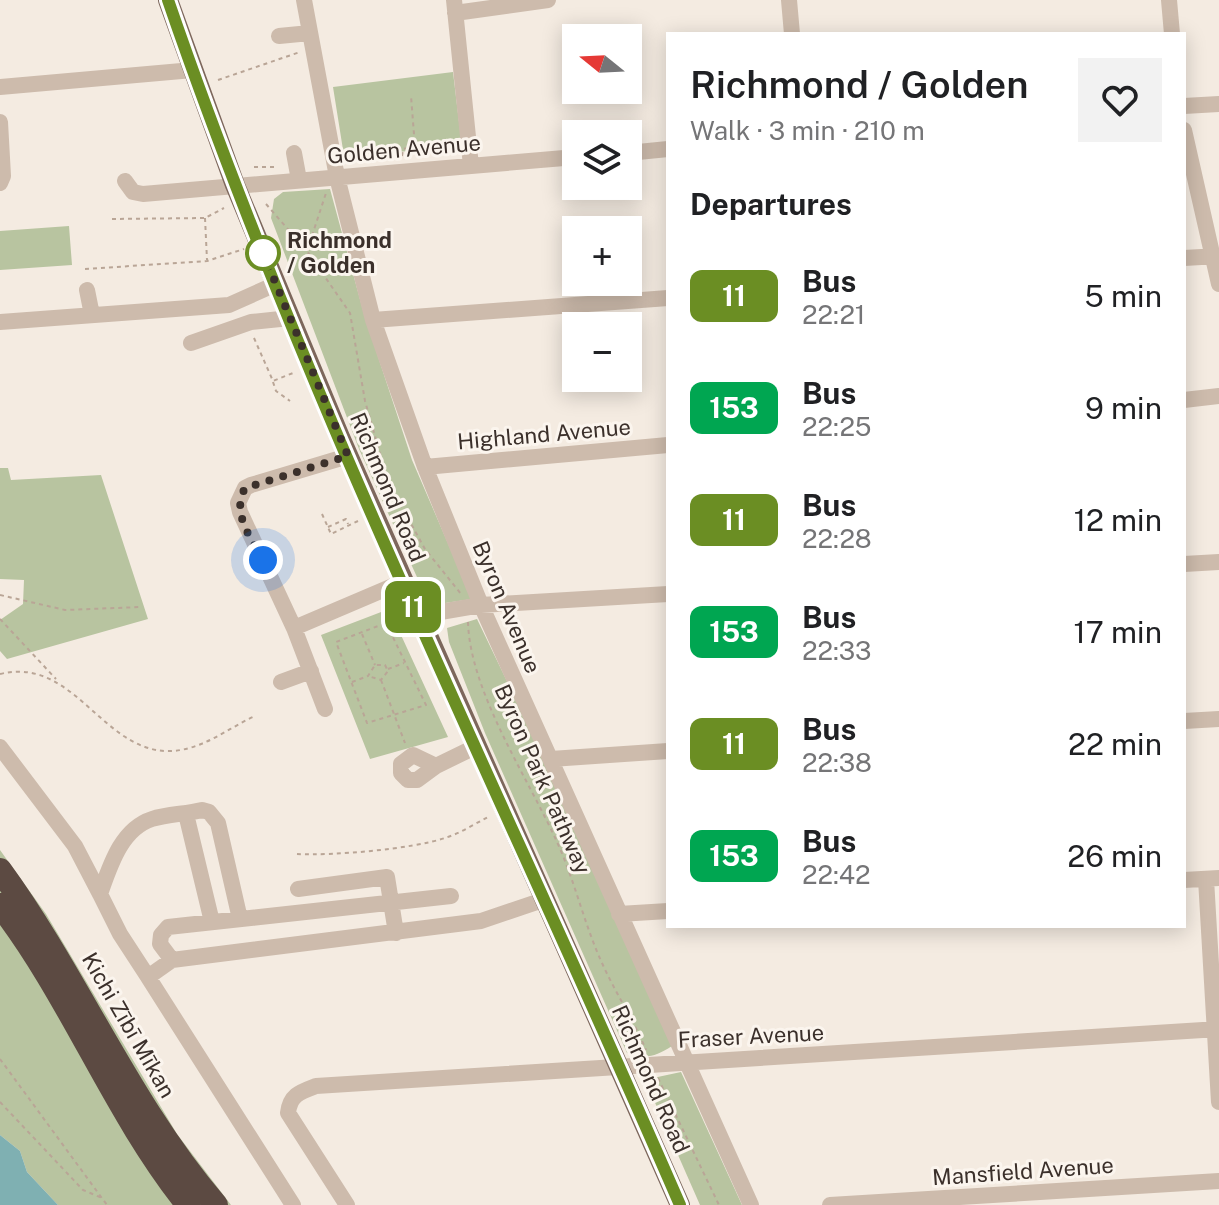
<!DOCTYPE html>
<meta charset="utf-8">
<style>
:root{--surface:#fff;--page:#f2f2f2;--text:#202124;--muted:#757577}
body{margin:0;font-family:"Public Sans",sans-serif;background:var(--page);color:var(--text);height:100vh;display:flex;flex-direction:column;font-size:30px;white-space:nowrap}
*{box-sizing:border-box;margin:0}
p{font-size:26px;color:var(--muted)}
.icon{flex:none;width:44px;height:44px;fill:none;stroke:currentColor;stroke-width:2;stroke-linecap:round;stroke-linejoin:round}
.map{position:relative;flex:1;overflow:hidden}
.drawer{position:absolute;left:666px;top:32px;width:520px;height:896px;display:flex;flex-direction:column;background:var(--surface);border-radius:0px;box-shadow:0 4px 20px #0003}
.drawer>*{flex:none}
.badge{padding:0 16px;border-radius:12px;font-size:28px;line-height:52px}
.needle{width:52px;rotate:288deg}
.buttons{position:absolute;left:562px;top:24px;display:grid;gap:16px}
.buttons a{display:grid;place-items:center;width:80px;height:80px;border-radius:0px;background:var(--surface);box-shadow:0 4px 20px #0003;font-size:40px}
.you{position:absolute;width:40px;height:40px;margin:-20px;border:6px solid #fff;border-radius:50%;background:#1a73e8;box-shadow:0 0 0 12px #1a73e833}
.map>.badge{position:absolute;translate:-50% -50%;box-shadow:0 0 0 4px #fff}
h2{padding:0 24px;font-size:30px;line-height:72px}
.round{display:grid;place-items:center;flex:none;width:84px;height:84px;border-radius:0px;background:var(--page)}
.headline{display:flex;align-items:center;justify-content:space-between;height:136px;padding:0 24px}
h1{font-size:38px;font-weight:600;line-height:60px}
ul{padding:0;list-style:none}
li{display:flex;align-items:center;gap:24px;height:112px;padding:0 24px}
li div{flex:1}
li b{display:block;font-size:30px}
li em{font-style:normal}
li .badge{min-width:88px;font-weight:700;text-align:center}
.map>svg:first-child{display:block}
.green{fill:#b8c4a0}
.water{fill:#7fb0b2}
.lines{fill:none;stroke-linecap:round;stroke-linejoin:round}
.path{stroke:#b9a596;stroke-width:2;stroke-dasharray:4 4;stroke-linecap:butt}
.minor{stroke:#cdbbac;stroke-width:16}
.major{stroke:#7d675c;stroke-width:20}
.highway{stroke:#5c4a42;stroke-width:24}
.line-casing{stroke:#fff;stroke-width:18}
.line{stroke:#6b8e23;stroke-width:12}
.walk{stroke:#3b302b;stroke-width:8;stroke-dasharray:0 14.4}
.stop-dot{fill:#fff;stroke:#6b8e23;stroke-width:4}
.labels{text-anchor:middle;stroke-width:6;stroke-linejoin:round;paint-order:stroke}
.street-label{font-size:22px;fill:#3b302b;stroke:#fbf5ee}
.stop-label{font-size:22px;font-weight:bold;fill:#3b302b;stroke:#fbf5ee;text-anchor:start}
</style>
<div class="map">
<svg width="1219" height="1205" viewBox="0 0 1219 1205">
<rect width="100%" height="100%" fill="#f4ebe1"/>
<!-- green -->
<path class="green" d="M453,72L462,147L344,156L333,87Z
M330,189L364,314L412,460L472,599L432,605L426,597L359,449L271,218L274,199L283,192Z
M69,226L72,265L0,270V231Z
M0,468H8L11,480L101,475L148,619L7,659L0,651V620L23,604L24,580L0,579Z
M389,609L448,737L370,759L321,635Z
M477,619L543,756L672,1046C655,1057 646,1059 627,1053L485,733L449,642L447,628Z
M0,850L46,914L177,1134L231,1205H58L27,1172L20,1151L0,1135Z
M681,1072L742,1205H700L649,1089L653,1078Z"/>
<!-- water -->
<path class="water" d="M0,1135L20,1151L27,1172L58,1205H0Z"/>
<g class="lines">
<!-- path -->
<path class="path" d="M218,80L300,52
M402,156L403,149L415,147L411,96
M254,167H276
M266,204L307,251L350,313L365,401L388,482L425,549L461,594
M205,218L207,260
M112,219L205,218L224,208
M307,251L326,193
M85,269L207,261L244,249
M254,338L273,381L293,373
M273,382L276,391L290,401
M322,514L331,534L358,521
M328,527L346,519L348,524
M0,595L65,610L141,607
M0,619L56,679
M468,622C470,692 528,778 557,842C575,881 584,924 602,963C615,992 633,1019 646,1050
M386,623L426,705L367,723L336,642Z
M362,634L375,665
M388,669L404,663
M0,674C85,653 109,782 201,744C219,737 237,724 255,716
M381,680L405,743
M352,682L368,676L375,665H385L388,671L381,680L368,676
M297,854C332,856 412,849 445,838C461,833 476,823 490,816
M0,1059L107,1205
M658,1078L719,1205
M0,1102L83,1190L102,1198"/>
<!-- minor -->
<path class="minor" d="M304,0L337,177L373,320L425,467L481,605L751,1205
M454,0L471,166
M789,0L792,34
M1169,0L1172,34
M455,13L548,0
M279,36L310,33
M0,87L193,70
M1184,106L1219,104
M0,122L3,176L0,183
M1184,130L1219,284
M294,153L299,180
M628,153L668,149
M125,181L133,192L143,194L576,157
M1184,258L1219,256
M87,290L92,315
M373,320L668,298
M0,322L229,305L276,284
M191,343L251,322L290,318
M1184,400L1219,396
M425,467L668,445
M1184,564L1219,562
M417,616L481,605L668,594
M294,628L240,512L238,503L245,488L251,485L348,456
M281,682L311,671
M325,709L294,628L402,582
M1184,721L1219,719
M0,747L75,846L100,894C110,866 121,829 152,819C167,814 186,814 202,810L209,812L218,823L240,919
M413,755L436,766L417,780H408L401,773V764Z
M551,759L668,751
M436,766L475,747
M186,814L212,922
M1206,879L1219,1102
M1184,880L1219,878
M298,889L387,877L396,933
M100,894L120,934L148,977
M619,914L668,911
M172,960L160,944L161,935L168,927L451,896
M293,1205L148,977L172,960L481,921L543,900
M347,1205L288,1113C290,1095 300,1092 316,1086L1219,1029
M830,1205L1219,1181"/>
<!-- major -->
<path class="major" d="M168,0L235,185L340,437L680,1205"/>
<!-- highway -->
<path class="highway" d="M0,870C78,977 129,1104 216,1205
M0,905C72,998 114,1113 188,1205"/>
</g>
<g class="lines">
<!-- line casing -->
<g class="line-casing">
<path id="line" d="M168,0C310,413 507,805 680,1205"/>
</g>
<!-- line -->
<use href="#line" class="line"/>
<!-- walk -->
<path class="walk" d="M263,253L348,456L245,488C231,513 251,538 263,560"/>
</g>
<!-- markers -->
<circle class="stop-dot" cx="263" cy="253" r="16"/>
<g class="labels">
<!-- street labels -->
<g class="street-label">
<text transform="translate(404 149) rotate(-5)" y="8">Golden Avenue</text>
<text transform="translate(544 434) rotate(-5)" y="8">Highland Avenue</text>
<text transform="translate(388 487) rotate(67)" y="8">Richmond Road</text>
<text transform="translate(507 607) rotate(67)" y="8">Byron Avenue</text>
<text transform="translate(543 779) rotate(66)" y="8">Byron Park Pathway</text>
<text transform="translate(129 1025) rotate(60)" y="8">Kichi Zībī Mīkan</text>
<text transform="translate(751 1036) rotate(-3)" y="8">Fraser Avenue</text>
<text transform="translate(651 1079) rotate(66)" y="8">Richmond Road</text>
<text transform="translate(1023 1171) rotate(-4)" y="8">Mansfield Avenue</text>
</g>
<!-- stop labels -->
<g class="stop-label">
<text x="287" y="248">Richmond<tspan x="287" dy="25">/ Golden</tspan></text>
</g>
</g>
</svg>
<div class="buttons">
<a><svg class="needle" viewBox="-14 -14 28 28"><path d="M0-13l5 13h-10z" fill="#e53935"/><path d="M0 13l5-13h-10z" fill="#757577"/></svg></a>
<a><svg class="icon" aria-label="layers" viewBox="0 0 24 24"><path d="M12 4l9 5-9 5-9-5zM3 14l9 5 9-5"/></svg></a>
<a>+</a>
<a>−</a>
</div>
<div class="you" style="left:263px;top:560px"></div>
<b class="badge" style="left:413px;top:607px;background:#6b8e23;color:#fff">11</b>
<section class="drawer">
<div class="headline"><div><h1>Richmond / Golden</h1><p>Walk · 3 min · 210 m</p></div><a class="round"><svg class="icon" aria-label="heart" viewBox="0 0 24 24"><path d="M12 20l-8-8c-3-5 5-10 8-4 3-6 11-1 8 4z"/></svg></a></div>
<h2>Departures</h2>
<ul>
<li><span class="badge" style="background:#6b8e23;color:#fff">11</span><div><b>Bus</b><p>22:21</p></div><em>5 min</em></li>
<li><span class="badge" style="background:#00a651;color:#fff">153</span><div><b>Bus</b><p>22:25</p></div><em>9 min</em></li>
<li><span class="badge" style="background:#6b8e23;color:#fff">11</span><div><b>Bus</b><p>22:28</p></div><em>12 min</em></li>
<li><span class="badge" style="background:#00a651;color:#fff">153</span><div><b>Bus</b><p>22:33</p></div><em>17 min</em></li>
<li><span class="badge" style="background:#6b8e23;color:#fff">11</span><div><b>Bus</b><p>22:38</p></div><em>22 min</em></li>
<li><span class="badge" style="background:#00a651;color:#fff">153</span><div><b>Bus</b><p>22:42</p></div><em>26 min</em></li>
</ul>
</section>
</div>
